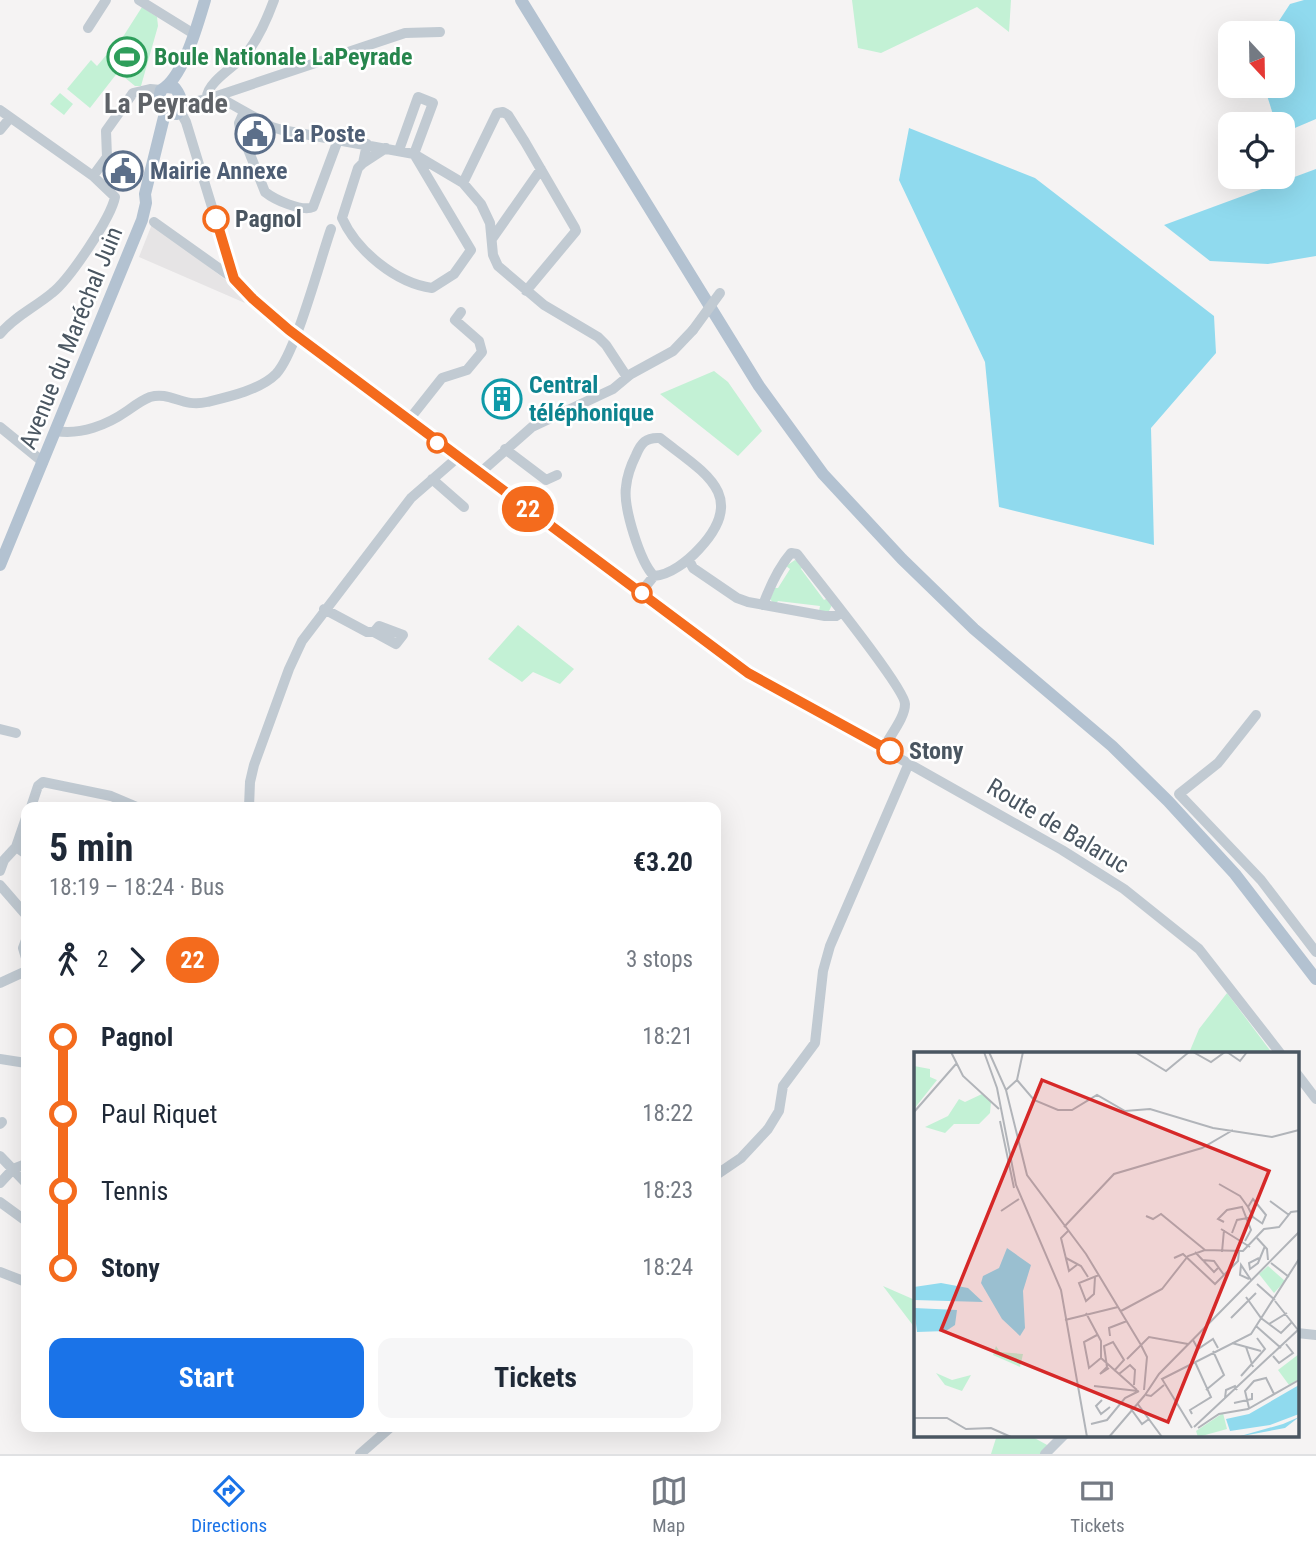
<!DOCTYPE html>
<meta charset="utf-8">
<style>
:root{--surface:#fff;--page:#f6f6f7;--text:#1f2937;--muted:#747a83;--line:#e0e1e3;--accent:#1a73e8}
body{margin:0;font-family:"Roboto Condensed",sans-serif;background:var(--page);color:var(--text);height:100vh;display:flex;flex-direction:column;font-size:26px;white-space:nowrap}
*{box-sizing:border-box;margin:0}
p{font-size:23px;color:var(--muted)}
.icon{flex:none;width:38px;height:38px;fill:none;stroke:currentColor;stroke-width:2;stroke-linecap:round;stroke-linejoin:round}
.map{position:relative;flex:1;overflow:hidden}
.side{position:absolute;left:21px;top:802px;width:700px;height:630px;display:flex;flex-direction:column;background:var(--surface);border-radius:14px;box-shadow:0 7px 28px #0002}
.side>*{flex:none}
.badge{padding:0 14px;border-radius:23px;font-size:24px;line-height:46px}
.needle{width:46px;rotate:158deg}
.buttons{position:absolute;left:1218px;top:21px;display:grid;gap:14px}
.buttons a{display:grid;place-items:center;width:77px;height:77px;border-radius:14px;background:var(--surface);box-shadow:0 7px 28px #0002;font-size:35px}
.map>.badge{position:absolute;translate:-50% -50%;box-shadow:0 0 0 4px #fff}
.legs{display:flex;align-items:center;gap:10px;height:77px;padding:0 28px;font-size:23px}
.legs p{margin-inline-start:auto}
.head{display:flex;align-items:center;justify-content:space-between;height:119px;padding:0 28px}
h1{font-size:38px;font-weight:700;line-height:52px}
.cta{display:flex;gap:14px;margin-top:auto;padding:14px 28px}
.cta a{flex:1;height:80px;border-radius:14px;background:var(--accent);color:#fff;font-size:28px;font-weight:700;line-height:80px;text-align:center}
.cta a+a{background:var(--page);color:var(--text)}
ul{padding:0 28px;list-style:none}
li{display:flex;align-items:center;gap:24px;height:77px;font-size:26px}
li i{display:grid;place-items:center;width:10px;height:100%;margin:0 9px;background:currentColor}
li i::after{content:'';width:18px;height:18px;margin:-9px;border:5px solid;border-radius:50%;background:var(--surface)}
li p{margin-inline-start:auto}
li:first-child i{background:linear-gradient(#0000 50%,currentColor 0)}
li:last-child i{background:linear-gradient(currentColor 50%,#0000 0)}
.tabs{display:flex;justify-content:space-around;align-items:center;height:98px;border-top:2px solid var(--line);background:var(--surface);font-size:19px;color:var(--muted)}
.tabs a{display:grid;justify-items:center;gap:4px}
.tabs .selected{color:var(--accent)}
.map>svg:first-child{display:block}
.education{fill:#e6e4e5}
.green{fill:#c3f1d5}
.water{fill:#90daee}
.lines{fill:none;stroke-linecap:round;stroke-linejoin:round}
.minor{stroke:#c1cad2;stroke-width:10}
.major{stroke:#b3c2d1;stroke-width:12}
.minor-bridge{stroke:#c1cad2;stroke-width:10}
.line-1-casing{stroke:#fff;stroke-width:16}
.line-1{stroke:#f46b1d;stroke-width:10}
.stop-1-dot{fill:#fff;stroke:#f46b1d;stroke-width:3.5}
.labels{text-anchor:middle;stroke-width:5;stroke-linejoin:round;paint-order:stroke}
.leisure-label{font-size:24px;font-weight:bold;fill:#27864d;stroke:#fff;text-anchor:start}
.service-label{font-size:24px;font-weight:bold;fill:#4e5e75;stroke:#fff;text-anchor:start}
.stop-label{font-size:24px;font-weight:bold;fill:#4a5661;stroke:#fff;text-anchor:start}
.street-label{font-size:24px;fill:#4a5661;stroke:#fff}
.culture-label{font-size:24px;font-weight:bold;fill:#0d838f;stroke:#fff;text-anchor:start}
.quarter-label{font-size:28px;font-weight:bold;fill:#5f6368;stroke:#fff}
.inset-road{fill:none;stroke:#b1b4b9;stroke-width:2}
.view{fill:#d62828;fill-opacity:0.15;stroke:#d62828;stroke-width:3.5}
.inset-edge{fill:none;stroke:#4a5661;stroke-width:3.5}
</style>
<div class="map">
<svg width="1316" height="1454" viewBox="0 0 1316 1454">
<rect width="100%" height="100%" fill="#f5f3f3"/>
<!-- education -->
<path class="education" d="M152,224L226,280L230,279L245,303L139,257Z"/>
<!-- green -->
<path class="green" d="M852,0H1011L1009,32L977,7L881,53L858,48Z
M142,7L157,17L158,26L141,86H135L118,72L90,108L67,89L91,60L97,66L108,53L112,54Z
M60,93L73,104L64,115L50,104Z
M714,371L728,382L762,431L738,456L660,394Z
M795,560L804,565L801,569L824,600L828,598L832,605L829,611H819L820,606L778,601L775,605L770,599L775,588H778L790,569L786,566Z
M518,625L574,669L560,684L533,672L522,682L488,659Z
M1227,993L1272,1053H1189L1199,1029Z
M883,1286L915,1300V1328Z
M997,1435H1029L1049,1446L1042,1454H991Z"/>
<!-- water -->
<path class="water" d="M1304,0H1316V119L1283,133V124H1276L1264,86H1283V33H1271L1290,4Z
M909,128L1035,178L1214,316L1216,353L1151,428L1154,545L999,507L985,362L899,180Z
M1316,169V256L1268,264L1210,261L1164,225Z"/>
<g class="lines">
<!-- minor -->
<path class="minor" d="M139,0L194,34
M88,28L106,0
M217,96L272,127L282,130L414,154L463,183L481,204L490,223L493,255L498,266L544,305L598,337L606,345L627,377
M207,97C207,82 237,65 246,54C259,38 267,19 274,0
M182,105L217,96L405,33L440,32
M0,110L93,176L115,197C111,218 69,280 52,293C34,308 15,316 0,334
M180,111L186,122L234,279L252,300L289,330L748,673L1062,850L1124,889L1199,949L1280,1053
M244,112L239,123L240,129L265,192C275,200 302,212 313,207L338,140
M0,130L10,118
M367,144L363,163L358,168L342,218C357,251 396,283 432,288L454,274L471,250L414,154L433,103L418,97L399,150
M363,163L386,148
M93,176L107,157L106,131L133,93L150,89L161,90
M463,183L497,113L503,112L508,115L525,142L575,228L576,231L526,291
M154,222L234,279
M492,239L541,169
M408,421L442,378L467,370L482,352L479,341L455,320L461,312
M0,427L43,462
M56,431C81,435 107,425 127,411C134,406 142,400 150,397C171,391 182,408 207,402C228,397 260,390 276,374C296,353 320,260 331,229
M505,449L546,480L557,475
M481,472L532,427L613,389L631,374L673,351L693,330
M432,479L464,507
M689,560L693,568L737,598L748,602L825,616H836L842,612
M641,592L654,576C670,575 688,561 699,549C750,495 703,472 660,438C646,437 641,443 636,455C631,465 627,476 626,487C623,507 640,562 654,576
M763,605C770,586 778,568 791,553L797,554C813,575 905,688 905,704C905,718 890,735 884,748
M324,609L367,632H374L396,644L403,635L379,626L374,632
M1256,715L1218,763L1179,794L1261,880L1316,952
M0,729L16,733
M31,807L38,786L43,782L111,796L137,807
M249,807L250,782L254,765L289,669L302,641L411,498L457,458
M26,818L16,847L26,854
M0,871L4,860L16,847
M0,885L26,915
M26,940L23,948L26,958
M0,983L26,971
M0,1059L26,1063
M1297,1074L1316,1099
M0,1124L2,1122
M0,1156L26,1183
M716,1175L741,1158L768,1129L779,1111L783,1086L815,1043L823,971L830,946L909,763
M0,1183L13,1169L26,1164
M0,1202L26,1221
M0,1272L26,1282
M1297,1333L1316,1335
M360,1454L392,1426
M1045,1454L1064,1435"/>
<!-- major -->
<path class="major" d="M521,0L759,386L823,474L902,559L974,629L1112,746L1168,801L1235,874L1316,979
M167,87L175,88C181,96 185,106 177,114L165,113C159,106 158,99 161,90C183,79 198,23 205,0
M0,565L142,220L146,203L145,194L165,113"/>
<!-- minor-bridge -->
<path class="minor-bridge" d="M693,330L720,293"/>
</g>
<g class="lines">
<!-- line-1 casing -->
<g class="line-1-casing">
<path id="line-1" d="M216,219L234,279L253,299L289,330L748,673L890,751"/>
</g>
<!-- line-1 -->
<use href="#line-1" class="line-1"/>
</g>
<!-- icons -->
<defs>
<g id="stadium-ring" transform="scale(2.0125)"><circle r="9.5" fill="#fff" stroke="#2e9e5b" stroke-width="1.5"/><path d="M0-5a6.5 5 0 1 0 0 10a6.5 5 0 1 0 0-10ZM-3.5-1.8h7v3.6h-7Z" fill="#2e9e5b"/></g>
<g id="civic-ring" transform="scale(2.0125)"><circle r="9.5" fill="#fff" stroke="#5c6f8a" stroke-width="1.5"/><path d="M-.6-6.5H3V-4.5H.6V-3L4-1V1h2V6H-6V1h2V-1L-.6-3ZM-1.2 2.5V6h2.4V2.5Z" fill="#5c6f8a"/></g>
<g id="building-ring" transform="scale(2.0125)"><circle r="9.5" fill="#fff" stroke="#0f9aa8" stroke-width="1.5"/><path d="M-4-6H4V6H1V3H-1V6H-4ZM-2.5-4.3h1.7v1.8h-1.7ZM.8-4.3h1.7v1.8H.8ZM-2.5-1h1.7V.8h-1.7ZM.8-1h1.7V.8H.8Z" fill="#0f9aa8"/></g>
</defs>
<g fill-rule="evenodd">
<use href="#stadium-ring" x="127" y="57"/>
<use href="#civic-ring" x="255" y="134"/>
<use href="#civic-ring" x="123" y="171"/>
<use href="#building-ring" x="502" y="399"/>
</g>
<!-- markers -->
<g class="stop-1-dot">
<circle cx="216" cy="219" r="12"/>
<circle cx="437" cy="443" r="9"/>
<circle cx="642" cy="593" r="9"/>
<circle cx="890" cy="751" r="12"/>
</g>
<g class="labels">
<!-- leisure labels -->
<g class="leisure-label">
<text x="154" y="65">Boule Nationale LaPeyrade</text>
</g>
<!-- service labels -->
<g class="service-label">
<text x="282" y="142">La Poste</text>
<text x="150" y="179">Mairie Annexe</text>
</g>
<!-- stop labels -->
<g class="stop-label">
<text x="235" y="227">Pagnol</text>
<text x="909" y="759">Stony</text>
</g>
<!-- street labels -->
<g class="street-label">
<text transform="translate(71 338) rotate(-68)" y="8">Avenue du Maréchal Juin</text>
<text transform="translate(1058 826) rotate(31)" y="8">Route de Balaruc</text>
</g>
<!-- culture labels -->
<g class="culture-label">
<text x="529" y="393">Central<tspan x="529" dy="28">téléphonique</tspan></text>
</g>
<!-- quarter labels -->
<g class="quarter-label">
<text x="166" y="113">La Peyrade</text>
</g>
</g>
<!-- overview -->
<g transform="translate(914 1052)">
<rect width="385" height="385" fill="#f5f3f3"/>
<path d="M0,14L16,17V25L23,28L0,57ZM68,42L77,50L76,61L65,72H40L31,81L11,75L34,64L45,47L51,50ZM354,214L371,229L360,241L345,222ZM82,294L86,300L109,302L106,315L79,303ZM385,302V327L375,333L364,318ZM22,321L38,328L57,323L48,339L31,333ZM309,361L313,377L284,385L282,379Z" fill="#c3f1d5"/>
<path d="M93,196L117,213L109,239L111,276L106,284L88,267L67,231L69,224L85,216ZM27,231L54,236L69,250L0,248V235ZM0,256L43,258L41,273L32,279L3,280ZM385,333V362L356,373L316,379L312,367L335,362ZM385,365L371,376L323,385L369,372Z" fill="#90daee"/>
<path class="inset-road" d="M37,0L49,24L85,57M70,0L83,36L102,133L147,238L173,385M75,0L92,38L113,123L172,202L227,293L233,305L230,338M221,0L252,19L275,0M279,0L297,10L311,0M313,0L326,9L333,0M103,28L120,48L144,58H158L183,43L211,59L236,57L299,76L358,85L385,78M92,38L103,28L109,0M0,60L42,12M86,69L100,136M305,132L326,144L334,155M356,149L375,163M87,159L105,147M232,164L239,167L247,162L291,198M339,165L334,155L339,147L352,163L348,172M310,170L304,167L313,158L328,155L337,178L331,189M150,175L200,122L288,96L319,78M307,177L336,195M154,179L147,186L155,219L164,212M318,181L323,168L339,165L349,172M343,186L353,197L354,208M281,200L300,220L305,215M308,200L310,178M152,206L167,214L174,225M260,206L269,202L301,232L310,223L300,209L288,208M345,206L335,211L336,217L344,211L351,194M357,211L375,225M310,223L324,209L325,200M181,225L180,242L172,249L165,231L185,223M335,227L326,223L327,213L337,228M343,232L361,248M332,245L347,266L367,281L378,270M361,249L384,278M207,259L248,237L274,204L291,198L329,199L350,177L365,175L377,160L385,159M172,261L187,289V306L223,338M317,266L342,241M151,268L204,255M355,272L373,261M342,274L367,296M183,283L170,290L175,316L187,306M196,284L195,276L213,269M279,288L284,297L299,287L304,296M318,291L347,299M332,295L339,315M359,304L365,311L379,301L372,292M213,307L235,285L274,292M195,316L186,322L193,315L190,294L199,290L210,308L200,319M205,322L216,313L221,318L220,333M327,324L351,297L343,286M180,334L224,339M292,338L310,323L299,299M231,343L245,322L385,180M232,343L237,344L250,333M311,346L312,338L321,334L323,338M188,348L182,354L187,362L196,355M223,351L248,385M320,351L338,347V341M335,356L331,339L340,329L352,326L360,342M217,357L228,372L235,367M278,362L276,358L297,345L281,310M0,366H33L52,377L77,376L97,385M177,372L193,368L211,346L225,339M280,375L385,277M278,376L248,327L337,282L385,207M284,376L305,362L334,357L385,328M195,385L231,343"/>
<path class="view" d="M128,28L355,119L254,370L27,278Z"/>
<rect width="385" height="385" class="inset-edge"/>
</g>
</svg>
<div class="buttons">
<a><svg class="needle" viewBox="-14 -14 28 28"><path d="M0-13l5 13h-10z" fill="#e53935"/><path d="M0 13l5-13h-10z" fill="#747a83"/></svg></a>
<a><svg class="icon" aria-label="locate" viewBox="0 0 24 24"><circle cx="12" cy="12" r="6"/><path d="M12 2v4M12 18v4M2 12h4M18 12h4"/></svg></a>
</div>
<b class="badge" style="left:528px;top:509px;background:#f46b1d;color:#fff">22</b>
<section class="side">
<div class="head"><div><h1>5 min</h1><p>18:19 – 18:24 · Bus</p></div><b>€3.20</b></div>
<div class="legs"><svg class="icon" aria-label="walk" viewBox="0 0 24 24"><circle cx="13" cy="4" r="2"/><path d="M13 8l-2 6 4 7M11 14l-3 7M7 12l3-4h3l4 4"/></svg>2<svg class="icon" aria-label="forward" viewBox="0 0 24 24"><path d="M9 5l7 7-7 7"/></svg><b class="badge" style="background:#f46b1d;color:#fff">22</b><p>3 stops</p></div>
<ul>
<li><i style="color:#f46b1d"></i><b>Pagnol</b><p>18:21</p></li>
<li><i style="color:#f46b1d"></i><span>Paul Riquet</span><p>18:22</p></li>
<li><i style="color:#f46b1d"></i><span>Tennis</span><p>18:23</p></li>
<li><i style="color:#f46b1d"></i><b>Stony</b><p>18:24</p></li>
</ul>
<div class="cta"><a>Start</a><a>Tickets</a></div>
</section>
</div>
<nav class="tabs">
<a class="selected"><svg class="icon" aria-label="directions" viewBox="0 0 24 24"><path d="M12 3l9 9-9 9-9-9zM9 14v-3h6M13 9l2 2-2 2"/></svg>Directions</a>
<a><svg class="icon" aria-label="map" viewBox="0 0 24 24"><path d="M3 6l6-2 6 2 6-2v14l-6 2-6-2-6 2zM9 4v14M15 6v14"/></svg>Map</a>
<a><svg class="icon" aria-label="tickets" viewBox="0 0 24 24"><path d="M3 7h18v10H3zM15 7v10"/></svg>Tickets</a>
</nav>
